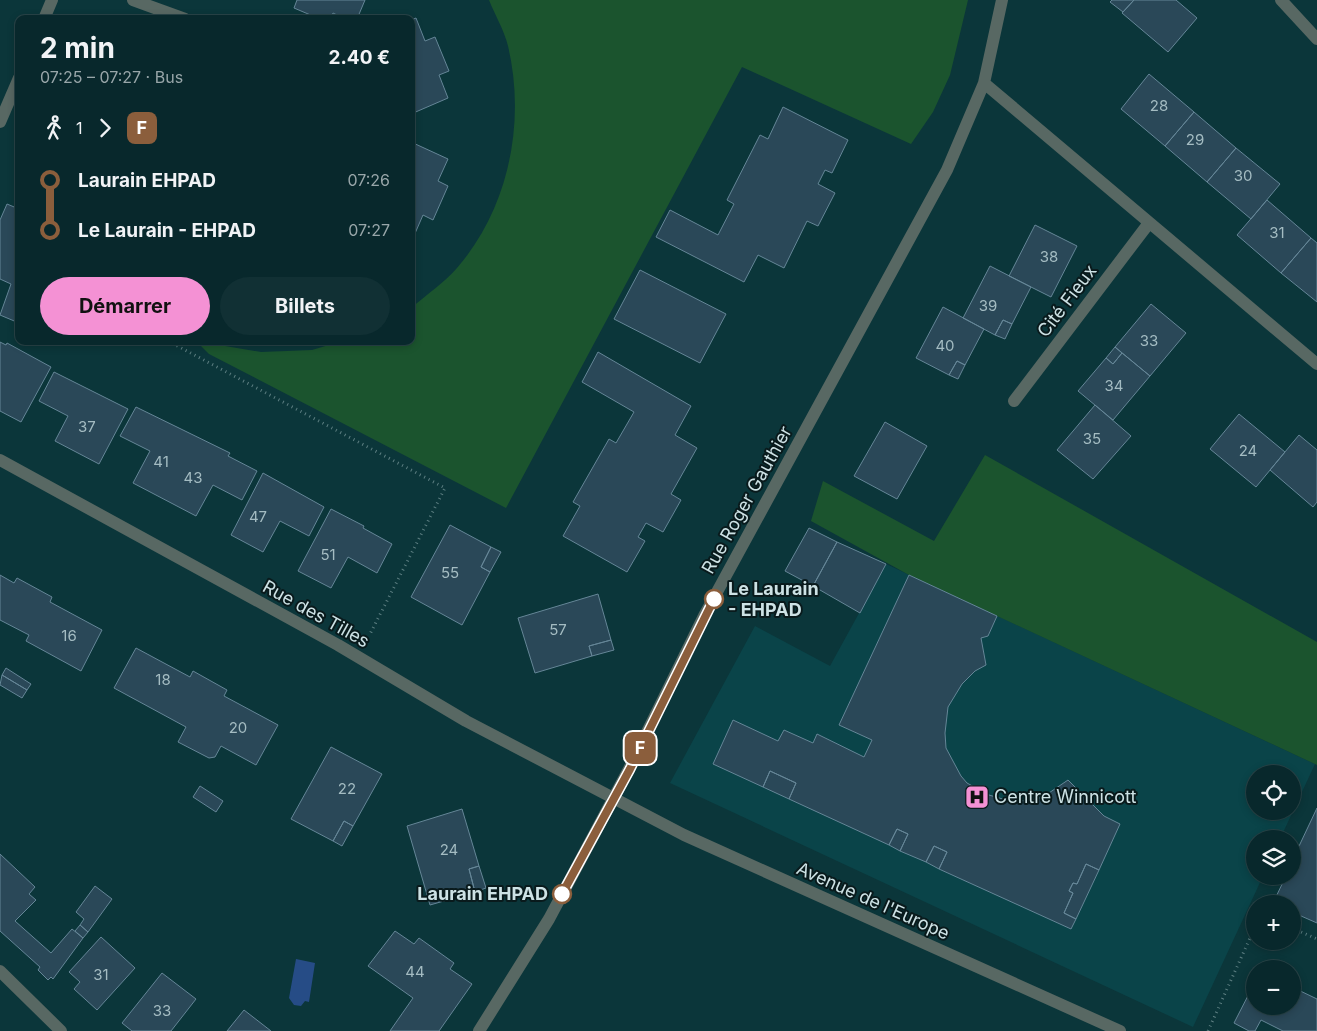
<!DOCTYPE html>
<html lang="fr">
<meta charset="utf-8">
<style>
:root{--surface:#08282c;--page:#113034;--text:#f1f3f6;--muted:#98a6a9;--line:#294448;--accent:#f491d4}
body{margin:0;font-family:Inter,sans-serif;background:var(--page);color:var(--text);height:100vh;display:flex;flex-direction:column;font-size:19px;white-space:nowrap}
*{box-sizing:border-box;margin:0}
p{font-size:16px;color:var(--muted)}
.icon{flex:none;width:28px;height:28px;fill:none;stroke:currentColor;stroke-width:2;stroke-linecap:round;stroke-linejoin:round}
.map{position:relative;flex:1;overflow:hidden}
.drawer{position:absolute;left:15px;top:15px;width:400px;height:330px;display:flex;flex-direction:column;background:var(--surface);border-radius:10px;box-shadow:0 2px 8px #0003,0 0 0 1px var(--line)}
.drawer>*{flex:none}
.badge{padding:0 10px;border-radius:8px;font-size:18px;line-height:32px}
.fabs{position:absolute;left:1246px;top:765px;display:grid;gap:10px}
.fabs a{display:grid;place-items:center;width:55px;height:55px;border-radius:50%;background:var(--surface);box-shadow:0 2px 8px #0003,0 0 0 1px var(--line);font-size:25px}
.map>.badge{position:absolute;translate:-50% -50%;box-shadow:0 0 0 2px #fff}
.legs{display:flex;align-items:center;gap:8px;height:55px;padding:0 25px;font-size:16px}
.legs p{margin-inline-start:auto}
.summary{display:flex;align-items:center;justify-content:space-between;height:85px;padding:0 25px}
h1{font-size:28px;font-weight:700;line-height:38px}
.action{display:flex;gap:10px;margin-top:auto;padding:10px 25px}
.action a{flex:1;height:58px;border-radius:30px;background:var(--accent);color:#111;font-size:20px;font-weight:700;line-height:58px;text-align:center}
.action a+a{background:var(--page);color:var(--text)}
ul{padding:0 25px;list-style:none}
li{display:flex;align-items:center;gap:18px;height:50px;font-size:19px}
li i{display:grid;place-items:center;width:8px;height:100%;margin:0 6px;background:currentColor}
li i::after{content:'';width:12px;height:12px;margin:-6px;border:4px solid;border-radius:50%;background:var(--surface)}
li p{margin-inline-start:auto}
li:first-child i{background:linear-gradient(#0000 50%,currentColor 0)}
li:last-child i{background:linear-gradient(currentColor 50%,#0000 0)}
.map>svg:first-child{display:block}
.built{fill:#0a4449;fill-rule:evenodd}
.green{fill:#1b542e}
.water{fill:#264c86}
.building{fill:#2a4858;stroke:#658697}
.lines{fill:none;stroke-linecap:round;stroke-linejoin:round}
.path{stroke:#5d7f82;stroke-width:3;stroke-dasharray:1 4;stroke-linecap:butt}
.minor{stroke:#586863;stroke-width:12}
.line-1-casing{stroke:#fff;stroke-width:11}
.line-1{stroke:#8b5e3c;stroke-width:8}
.stop-1-dot{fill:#fff;stroke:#8b5e3c;stroke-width:2.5}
.labels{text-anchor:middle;stroke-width:4;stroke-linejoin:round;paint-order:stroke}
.number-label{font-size:15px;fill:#a4bcc2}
.street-label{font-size:18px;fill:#cde2e5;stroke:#091a1c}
.stop-label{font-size:18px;font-weight:bold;fill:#cde2e5;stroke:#091a1c;text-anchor:start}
.poi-label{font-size:18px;fill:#cde2e5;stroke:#091a1c;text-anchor:start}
</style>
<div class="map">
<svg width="1317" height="1031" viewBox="0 0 1317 1031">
<rect width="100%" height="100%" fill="#0b363a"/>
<!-- built -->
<path class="built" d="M886,564L1315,764L1280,839H1255V876H1263L1193,1027L670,783L755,626L830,666ZM1255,774H1292V811H1255Z"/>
<!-- green -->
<path class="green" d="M489,0H968L950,75L933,112L911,144L742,67L506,508L209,354L196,341L261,352L312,350L342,341H411V308C426,295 444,283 457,268C509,208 526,122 508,46C504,30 495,15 489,0Z
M985,455L1317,642V765L909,575L811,521L823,481L934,541Z"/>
<!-- water -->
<path class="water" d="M296,959L315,963L309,1002L305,1001L301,1006L294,1005L289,998Z"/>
<!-- building -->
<path class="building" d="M297,0H365L357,19H345L333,13L330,19H320L294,8Z
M1112,0H1134L1123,12L1110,2Z
M1134,0H1176L1197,18L1168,52L1122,13Z
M416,18L425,41L435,37L449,71L439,75L448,98L411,114V20Z
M1149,74L1194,112L1165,146L1121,109Z
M783,107L848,140L832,173L825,170L818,184L835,193L818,226L807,221L784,268L758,255L744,282L656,237L670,210L718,235L734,204L727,200L760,135L768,139Z
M1194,112L1236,148L1207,182L1165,146Z
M411,142L448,159L438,181L448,186L433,220L423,215L413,238L411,237Z
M1236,148L1280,184L1251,219L1207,182Z
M1267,200L1311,238L1281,273L1237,235Z
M7,204L19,209V323L0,315L11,284L0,279V220Z
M1035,225L1077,246L1051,297L1009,276Z
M1311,238L1317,243V302L1281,273Z
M990,266L1031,287L1012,324L1003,320L995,335L963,318Z
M640,270L726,314L700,363L614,319Z
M1151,304L1186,333L1150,376L1115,347Z
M943,307L984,329L965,365L957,361L949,375L916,358Z
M1003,320L1012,324L1005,339L995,335Z
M0,342L6,345L7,343L51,367L21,422L0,411Z
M1115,347L1122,353L1113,364L1106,358Z
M598,352L691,406L675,435L697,448L671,494L681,500L663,532L646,523L638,537L645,541L627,572L563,536L580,506L573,502L609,439L616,443L634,412L582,382Z
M1122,353L1150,376L1113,420L1078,391L1106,358L1113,364Z
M957,361L965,365L958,379L949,375Z
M54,372L128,409L99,464L55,441L68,416L39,401Z
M1095,405L1131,436L1093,479L1057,450Z
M136,407L230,453L228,456L257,471L242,500L213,485L196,516L133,483L150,451L120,436Z
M1239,414L1285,452L1256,487L1210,449Z
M885,422L927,446L897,499L854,476Z
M1299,435L1317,450V502L1313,507L1270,470Z
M263,473L324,507L309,536L280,521L263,552L231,535Z
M331,509L364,526L363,528L392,544L377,573L348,557L331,588L298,571Z
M450,525L491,547L481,567L490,572L462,625L411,597Z
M809,528L837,542L813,586L785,571Z
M837,542L886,564L860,613L813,586Z
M491,547L501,552L490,572L481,567Z
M0,575L14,583L17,578L52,597L50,602L102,630L81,671L26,641L29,635L0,620Z
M909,575L997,616L988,636L981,638L986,665L975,671L962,684L948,707L945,733L946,748L961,776L967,783L989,795L1006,800L1029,801L1043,797L1068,780L1104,816L1120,824L1099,870L1086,864L1077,884L1073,883L1069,891L1073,893L1064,913L1076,919L1071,929L939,869L947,852L934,846L926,862L900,851L908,834L897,829L889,845L789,799L796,783L770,771L763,787L713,764L733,720L778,741L784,730L813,743L817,734L864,757L872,740L839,725Z
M598,594L611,640L589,646L592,656L535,673L518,618Z
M611,640L614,650L592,656L589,646Z
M136,648L190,677L193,671L227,690L224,696L278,725L256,765L221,746L215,757L209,758L178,742L186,727L114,688Z
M6,668L31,684L27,690L2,675Z
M2,675L27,690L22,698L0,685Z
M331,747L382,774L353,826L344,821L333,841L291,819Z
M770,771L796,783L789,799L763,787Z
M200,786L223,801L216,812L193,797Z
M1317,808V923L1292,912V904L1273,903L1286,876H1292V861Z
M462,809L479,866L469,869L475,892L430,905L407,826Z
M344,821L353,826L342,846L333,841Z
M897,829L908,834L900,851L889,845Z
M934,846L947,852L939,869L926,862Z
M0,854L35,887L29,894L36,900L15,921L51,953L72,929L83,938L53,979L51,977L48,980L38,970L40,967L0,931Z
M1086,864L1099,870L1076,919L1064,913L1073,893L1069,891L1073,883L1077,884Z
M479,866L486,888L475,892L469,869Z
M95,886L112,899L88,932L80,925L84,919L76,912Z
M80,925L88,932L83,938L75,931Z
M395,931L414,944L419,938L454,963L450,969L472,984L439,1031H390L413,998L368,966Z
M101,937L135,968L97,1010L74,989L80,982L69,972Z
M162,973L196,999L171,1031H132L122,1023Z
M1255,982V1006H1292V987L1317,999V1031H1283L1261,1020L1255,1031H1249L1234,1023Z
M244,1010L271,1031H227Z"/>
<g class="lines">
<!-- path -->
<path class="path" d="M168,341L445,488L370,634
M1292,928L1317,939
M1208,1031L1255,927"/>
<!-- minor -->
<path class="minor" d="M133,0L185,19
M1281,0L1317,39
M44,19L52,0
M984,83L1317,364
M0,122L19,78
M1014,401L1149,223
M0,460L338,645L466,721L684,835L1120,1031
M0,971L61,1031
M479,1031L549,919L629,769L705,614L947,170L984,83L1002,0"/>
</g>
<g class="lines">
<!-- line-1 casing -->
<g class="line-1-casing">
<path id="line-1" d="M562,894L630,769L714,599"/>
</g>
<!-- line-1 -->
<use href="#line-1" class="line-1"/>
</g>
<!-- icons -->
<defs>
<g id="hospital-square" transform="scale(1.25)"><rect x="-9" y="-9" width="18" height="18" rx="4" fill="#f491d4" stroke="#091a1c"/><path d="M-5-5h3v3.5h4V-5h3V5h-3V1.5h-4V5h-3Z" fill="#111"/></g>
</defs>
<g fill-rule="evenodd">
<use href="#hospital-square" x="977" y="797"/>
</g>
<!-- markers -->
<g class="stop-1-dot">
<circle cx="714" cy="599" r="9"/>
<circle cx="562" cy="894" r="9"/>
</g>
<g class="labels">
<!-- number labels -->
<g class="number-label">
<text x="1159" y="111">28</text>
<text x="1195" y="145">29</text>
<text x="1243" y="181">30</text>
<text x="1277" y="238">31</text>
<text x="1049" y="262">38</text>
<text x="988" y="311">39</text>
<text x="1149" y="346">33</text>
<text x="945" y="351">40</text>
<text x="1114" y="391">34</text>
<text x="87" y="432">37</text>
<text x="1092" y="444">35</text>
<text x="1248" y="456">24</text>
<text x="161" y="467">41</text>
<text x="193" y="483">43</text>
<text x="258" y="522">47</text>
<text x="328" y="560">51</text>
<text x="450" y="578">55</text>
<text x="558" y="635">57</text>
<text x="69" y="641">16</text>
<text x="163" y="685">18</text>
<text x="238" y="733">20</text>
<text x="347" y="794">22</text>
<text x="449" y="855">24</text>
<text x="415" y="977">44</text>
<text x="101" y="980">31</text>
<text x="162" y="1016">33</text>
</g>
<!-- street labels -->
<g class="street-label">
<text transform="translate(1067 301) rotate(-53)" y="6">Cité Fieux</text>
<text transform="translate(747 500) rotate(-61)" y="6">Rue Roger Gauthier</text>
<text transform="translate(316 614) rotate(29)" y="6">Rue des Tilles</text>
<text transform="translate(873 901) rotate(24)" y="6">Avenue de l'Europe</text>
</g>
<!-- stop labels -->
<g class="stop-label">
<text x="728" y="595">Le Laurain<tspan x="728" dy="21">- EHPAD</tspan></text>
<text x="548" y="900" text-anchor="end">Laurain EHPAD</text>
</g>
<!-- poi labels -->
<g class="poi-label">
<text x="994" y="803">Centre Winnicott</text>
</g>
</g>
</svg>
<div class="fabs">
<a><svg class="icon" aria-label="locate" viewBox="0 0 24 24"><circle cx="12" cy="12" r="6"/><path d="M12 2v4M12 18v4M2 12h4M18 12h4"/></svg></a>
<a><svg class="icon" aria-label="layers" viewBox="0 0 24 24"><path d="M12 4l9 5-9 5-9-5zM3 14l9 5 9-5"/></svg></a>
<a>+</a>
<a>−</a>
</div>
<b class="badge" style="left:640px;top:748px;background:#8b5e3c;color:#fff">F</b>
<section class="drawer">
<div class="summary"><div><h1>2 min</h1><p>07:25 – 07:27 · Bus</p></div><b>2.40 €</b></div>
<div class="legs"><svg class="icon" aria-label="walk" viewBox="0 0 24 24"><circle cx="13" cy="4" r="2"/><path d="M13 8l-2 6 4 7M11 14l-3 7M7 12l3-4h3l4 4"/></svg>1<svg class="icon" aria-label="forward" viewBox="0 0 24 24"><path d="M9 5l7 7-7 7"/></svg><b class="badge" style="background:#8b5e3c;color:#fff">F</b></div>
<ul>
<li><i style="color:#8b5e3c"></i><b>Laurain EHPAD</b><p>07:26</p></li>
<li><i style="color:#8b5e3c"></i><b>Le Laurain - EHPAD</b><p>07:27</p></li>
</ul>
<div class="action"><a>Démarrer</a><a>Billets</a></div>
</section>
</div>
